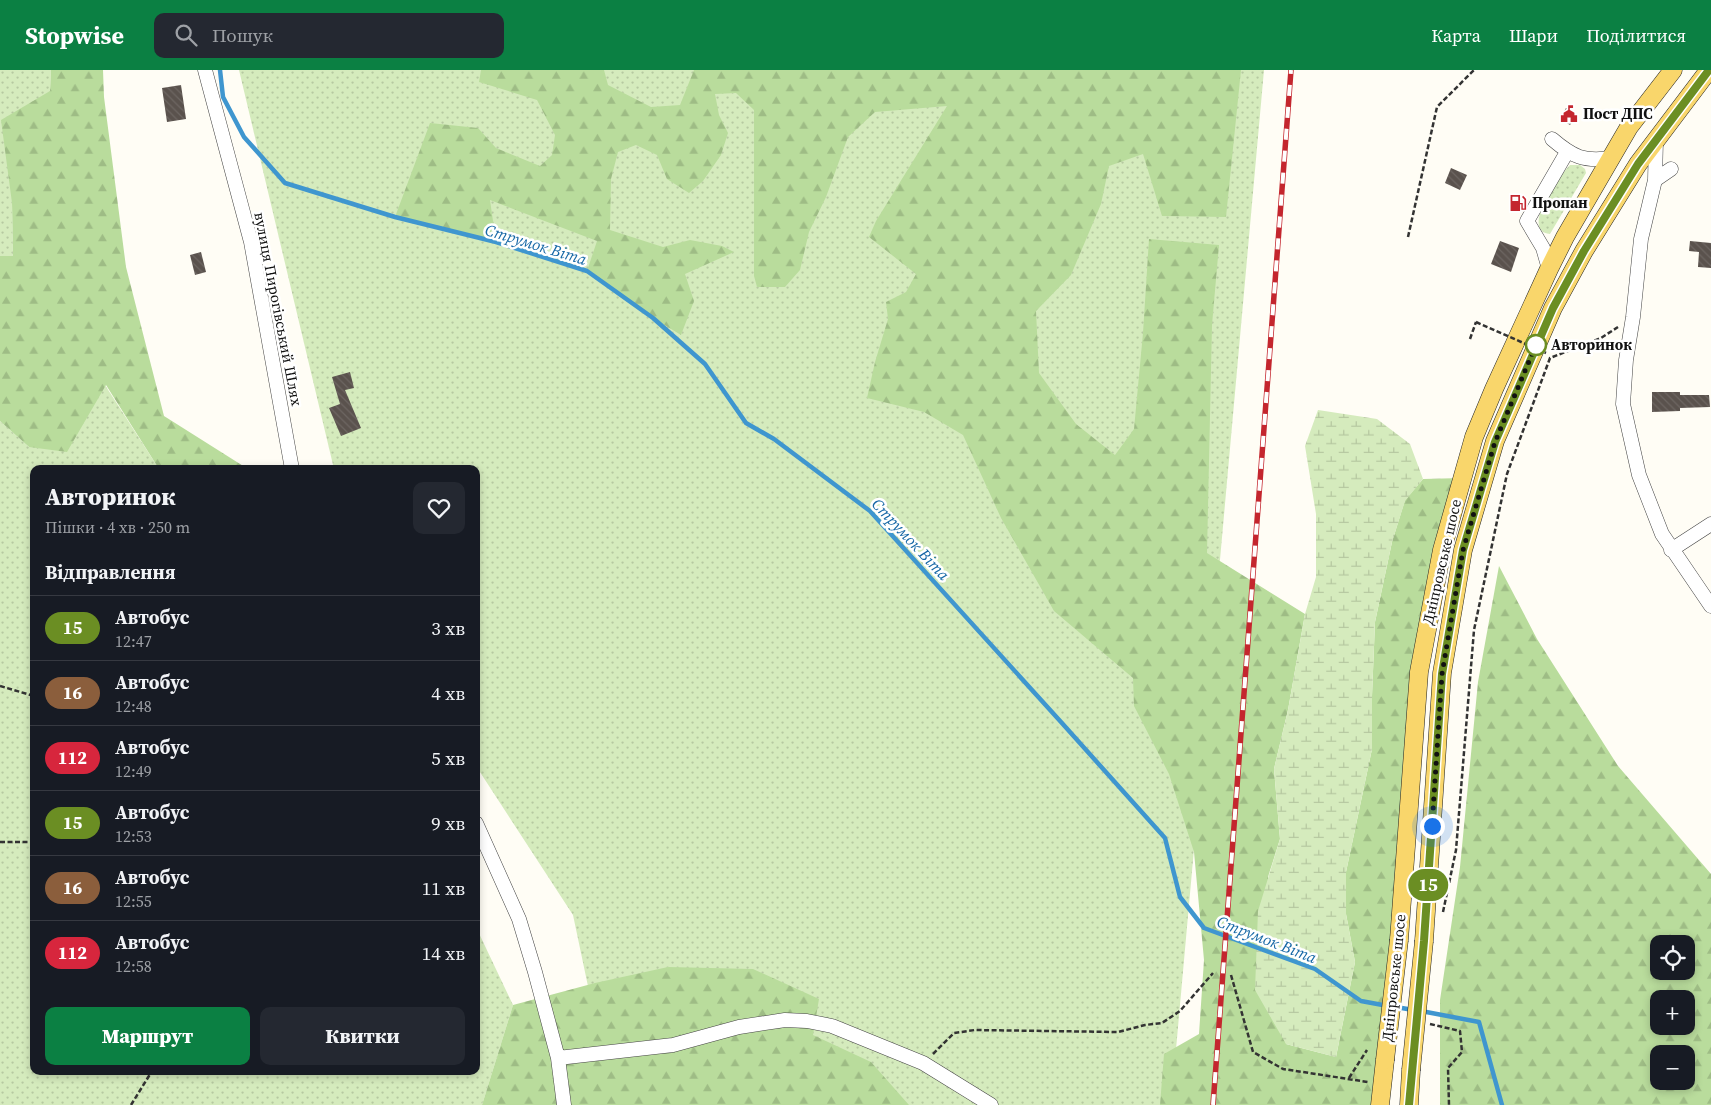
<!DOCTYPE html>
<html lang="uk">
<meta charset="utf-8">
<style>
:root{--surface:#171b24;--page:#242831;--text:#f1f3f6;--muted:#9ea1a6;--line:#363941;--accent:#0b8043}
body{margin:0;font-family:"Source Serif 4",serif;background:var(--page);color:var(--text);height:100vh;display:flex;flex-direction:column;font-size:19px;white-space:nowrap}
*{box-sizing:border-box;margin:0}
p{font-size:16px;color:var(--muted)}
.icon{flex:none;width:28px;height:28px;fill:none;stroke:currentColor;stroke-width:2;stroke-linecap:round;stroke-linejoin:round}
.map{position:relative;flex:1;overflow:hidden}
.details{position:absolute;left:30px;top:395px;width:450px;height:610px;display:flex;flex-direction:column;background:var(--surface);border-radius:10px;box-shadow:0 2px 8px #0003}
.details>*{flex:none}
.badge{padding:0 10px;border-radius:16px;font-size:18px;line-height:32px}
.tools{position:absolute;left:1650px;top:865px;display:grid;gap:10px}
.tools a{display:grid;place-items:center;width:45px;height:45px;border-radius:10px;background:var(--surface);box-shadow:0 2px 8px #0003;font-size:25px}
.you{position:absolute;width:25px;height:25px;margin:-12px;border:4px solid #fff;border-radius:50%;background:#1a73e8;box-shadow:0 0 0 8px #1a73e833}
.map>.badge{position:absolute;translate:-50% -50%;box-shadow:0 0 0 2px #fff}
h2{padding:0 15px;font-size:19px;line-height:45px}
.round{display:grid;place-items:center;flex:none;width:52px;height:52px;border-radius:10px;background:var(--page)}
.overview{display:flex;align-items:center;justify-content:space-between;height:85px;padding:0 15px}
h1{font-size:24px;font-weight:800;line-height:38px}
.action{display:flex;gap:10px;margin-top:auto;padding:10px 15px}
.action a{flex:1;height:58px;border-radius:10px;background:var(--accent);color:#fff;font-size:20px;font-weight:800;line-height:58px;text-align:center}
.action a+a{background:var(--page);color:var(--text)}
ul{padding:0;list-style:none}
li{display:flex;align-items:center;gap:15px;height:65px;padding:0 15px;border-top:1px solid var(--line)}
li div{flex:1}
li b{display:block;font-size:19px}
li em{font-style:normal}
li .badge{min-width:55px;font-weight:700;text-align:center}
header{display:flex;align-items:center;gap:30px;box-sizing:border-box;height:70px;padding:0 25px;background:var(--accent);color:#fff}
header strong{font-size:24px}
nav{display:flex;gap:28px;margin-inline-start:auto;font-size:18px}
.search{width:350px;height:45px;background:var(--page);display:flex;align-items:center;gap:12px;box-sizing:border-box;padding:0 18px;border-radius:10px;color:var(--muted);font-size:19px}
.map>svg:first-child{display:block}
.grass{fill:url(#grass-dots)}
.forest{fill:url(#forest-firs);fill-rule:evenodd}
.wetland{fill:url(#wetland-marsh)}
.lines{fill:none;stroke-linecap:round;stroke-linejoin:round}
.stream{stroke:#3f96cf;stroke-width:4.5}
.building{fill:url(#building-back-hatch)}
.minor-casing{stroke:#444;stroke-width:15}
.major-casing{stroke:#222;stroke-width:19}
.path{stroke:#333;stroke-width:2.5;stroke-dasharray:5 2.5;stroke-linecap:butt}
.minor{stroke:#fff;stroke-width:14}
.major{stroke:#f9d66b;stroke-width:18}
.rail-casing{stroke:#c4262e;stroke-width:5.5}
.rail{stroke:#fff;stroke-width:4;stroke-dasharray:11;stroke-linecap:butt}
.major-bridge-casing{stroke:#222;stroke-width:19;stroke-linecap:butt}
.path-bridge{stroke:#333;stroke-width:2.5;stroke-dasharray:5 2.5;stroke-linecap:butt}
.major-bridge{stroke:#f9d66b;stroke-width:18}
.line-casing{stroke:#fff;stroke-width:11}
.line{stroke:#6b8e23;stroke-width:8}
.walk{stroke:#111;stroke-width:5;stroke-dasharray:0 9}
.stop-dot{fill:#fff;stroke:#6b8e23;stroke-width:2.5}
.labels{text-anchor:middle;stroke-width:5;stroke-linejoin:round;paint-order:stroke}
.poi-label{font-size:15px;font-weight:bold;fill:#111;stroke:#fff;text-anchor:start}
.street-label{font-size:15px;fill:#111;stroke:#fff}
.stop-label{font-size:15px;font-weight:bold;fill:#111;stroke:#fff;text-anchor:start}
.water-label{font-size:16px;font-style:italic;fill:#1768a6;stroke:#fff}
</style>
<header>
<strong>Stopwise</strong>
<div class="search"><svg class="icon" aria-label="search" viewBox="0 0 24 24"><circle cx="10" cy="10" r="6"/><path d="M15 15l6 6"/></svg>Пошук</div>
<nav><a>Карта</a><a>Шари</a><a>Поділитися</a></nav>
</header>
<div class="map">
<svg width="1711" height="1035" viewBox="0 0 1711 1035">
<defs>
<pattern id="grass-dots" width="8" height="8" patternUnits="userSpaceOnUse" patternTransform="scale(1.25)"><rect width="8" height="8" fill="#d5ebbd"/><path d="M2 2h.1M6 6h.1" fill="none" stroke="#b6c8a1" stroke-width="1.8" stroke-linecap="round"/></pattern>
<pattern id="forest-firs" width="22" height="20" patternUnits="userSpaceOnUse" patternTransform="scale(1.25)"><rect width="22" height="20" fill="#b9dc9c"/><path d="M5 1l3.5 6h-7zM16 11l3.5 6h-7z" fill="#9ebc85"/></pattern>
<pattern id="wetland-marsh" width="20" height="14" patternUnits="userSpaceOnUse" patternTransform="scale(1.25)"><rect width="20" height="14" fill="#d5ebbd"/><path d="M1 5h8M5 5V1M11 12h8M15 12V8" fill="none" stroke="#b6c8a1"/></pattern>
<pattern id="building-back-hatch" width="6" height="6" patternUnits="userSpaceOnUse" patternTransform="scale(1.25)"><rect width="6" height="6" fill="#5a524d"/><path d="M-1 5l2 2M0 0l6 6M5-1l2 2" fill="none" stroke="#6d6662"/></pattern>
</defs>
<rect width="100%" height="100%" fill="#fffdf5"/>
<!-- grass -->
<path class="grass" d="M0,0H51L50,21L12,133L13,186H0Z
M239,0H1264L1171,1035H613L573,845L476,696V399H334Z
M1570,95H1580L1585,99L1586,103L1550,164C1519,161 1560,105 1570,95Z
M105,315L159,399H34V1001H476V857L513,935L482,1035H0V351L29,377Z"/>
<!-- forest -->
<path class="forest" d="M51,0H103L104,27L126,197L164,346L248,399H159L106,315L67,382L29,377L0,351V186H13L12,133L1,50L50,21Z
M481,0H604L608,15L651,37L680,35L694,0H1241L1226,147L1162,146L1143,84L1109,96L1101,134L1071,205L1036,241L1039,303L1076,354L1115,385L1134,359L1143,263L1149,169L1219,175L1212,255L1207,483L1305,544L1288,640L1274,699L1280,769L1268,807L1286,974L1336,987L1355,892L1346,844V802L1372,679V626L1375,552L1392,472L1405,430L1423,409L1462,408L1419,602L1380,1035H1160L1164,984L1199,964L1204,890L1194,782L1169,704L1134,636L1133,608L1054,541L1001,448L963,365L924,342L867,328L875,292L888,249L886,232L906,222L916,204L869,167L876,151L947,36L875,42L848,67L826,127L809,162L800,200L785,217H757L754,206V40L736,23L715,24L719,45L728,63L721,85L703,111L689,123L667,109L657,85L636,75L618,82L611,109L610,160L663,177L690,170L722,176L734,182L685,204L694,231L681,265L653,248L587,201L597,171L490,130L496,172L395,147L430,53L478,58L496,78L540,96L552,85L555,65L537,30L479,12Z
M1499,496L1537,569L1618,696L1711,804V1035H1440V930L1460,797L1478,612ZM1659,874H1686V901H1659ZM1659,929H1686V956H1659ZM1659,984H1686V1011H1659Z
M668,897L753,899L819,929L813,965L871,992L909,1035H482L513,935L595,913Z"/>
<!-- wetland -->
<path class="wetland" d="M1318,340L1377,349L1410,374L1423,409L1405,431L1392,472L1375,552L1372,626V679L1346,802V844L1355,892L1336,987L1286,974L1255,920L1258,841L1280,769L1274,699L1288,640L1305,544L1316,507V444L1305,376Z"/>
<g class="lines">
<!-- stream -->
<path class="stream" d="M220,0L223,27L244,67L285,113L395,147L496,172L587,201L653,248L705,294L746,353L774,369L870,441L1061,652L1165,768L1180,827L1204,858L1315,899L1361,931L1388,936
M1396,937L1413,940
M1421,941L1479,952L1502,1035"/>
</g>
<!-- building -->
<path class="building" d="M181,15L186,49L167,52L162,18Z
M1566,38L1577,45L1570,55L1560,49Z
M1451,98L1467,105L1460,120L1445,113Z
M1500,171L1519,178L1511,202L1491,194Z
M1690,171L1711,173V198L1698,197L1699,182L1689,181Z
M201,182L206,202L195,205L190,185Z
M350,302L354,318L345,320L361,358L341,366L329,338L340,334L332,307Z
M1652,322H1680V325H1709L1710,337L1680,338V341L1652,342Z"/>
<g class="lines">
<!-- minor casing -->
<g class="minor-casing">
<path id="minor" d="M205,0L251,172L292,399
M1552,69C1573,87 1584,92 1611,88
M1656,70L1655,110L1641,169L1633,247L1626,290L1623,334L1639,405L1662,464L1711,536
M1655,110L1671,99
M1549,199L1543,178L1527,151L1567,82
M1671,480L1711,454
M476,753L519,849L535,902L558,988L564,1035
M558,988L673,975L739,957L785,950L807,951L832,956L923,993L991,1035"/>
</g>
<!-- major casing -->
<g class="major-casing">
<path id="major" d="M1399,870L1419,602L1442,480L1474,367L1494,319L1549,199L1565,167L1629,57L1673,0
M1424,871L1442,603L1463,480L1495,371L1553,238L1584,181L1638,94L1709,0
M1380,1035L1385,990
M1409,1035L1411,1000"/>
</g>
<!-- path -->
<path class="path" d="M1408,167L1437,37L1474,0
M1470,269L1476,252
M0,616L34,626
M0,772H34
M1443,842L1456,780L1474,560L1507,404L1550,288L1601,268L1618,257
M1231,905L1253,982L1283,999L1368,1012
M1430,954L1460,961L1462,982L1448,998L1449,1035
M933,984L954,963L975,960L1118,962L1145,955L1162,953L1180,941L1213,903
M1349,1008L1367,980
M131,1035L152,1001"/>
<!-- minor -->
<use href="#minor" class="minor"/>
<!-- major -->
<use href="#major" class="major"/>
<!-- rail casing -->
<g class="rail-casing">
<path id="rail" d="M1213,1035L1291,0"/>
</g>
<!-- rail -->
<use href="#rail" class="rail"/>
<!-- major-bridge casing -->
<g class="major-bridge-casing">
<path id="major-bridge" d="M1385,990L1399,870
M1411,1000L1424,871"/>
</g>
<!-- path-bridge -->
<path class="path-bridge" d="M1476,252L1546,283"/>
<!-- major-bridge -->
<use href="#major-bridge" class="major-bridge"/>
</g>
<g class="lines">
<!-- line casing -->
<g class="line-casing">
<path id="line" d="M1409,1035L1424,871L1442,604L1463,480L1495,372L1553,238L1584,181L1638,94L1709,0"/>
</g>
<!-- line -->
<use href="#line" class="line"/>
<!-- walk -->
<path class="walk" d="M1432,756L1442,604L1463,480L1495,372L1538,270L1536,275"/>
</g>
<!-- icons -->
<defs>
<g id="civic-bare" transform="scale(1.35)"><path d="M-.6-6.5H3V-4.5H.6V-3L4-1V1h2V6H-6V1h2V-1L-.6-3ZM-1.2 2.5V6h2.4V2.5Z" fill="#c4262e" stroke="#fff" stroke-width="2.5" paint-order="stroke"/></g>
<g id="fuel-bare" transform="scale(1.35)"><path d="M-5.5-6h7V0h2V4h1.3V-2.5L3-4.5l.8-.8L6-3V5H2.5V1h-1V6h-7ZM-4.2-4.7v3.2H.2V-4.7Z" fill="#c4262e" stroke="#fff" stroke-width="2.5" paint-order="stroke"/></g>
</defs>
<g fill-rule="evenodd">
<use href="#civic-bare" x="1569" y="44"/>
<use href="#fuel-bare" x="1518" y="133"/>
</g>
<!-- markers -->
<circle class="stop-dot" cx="1536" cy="275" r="10"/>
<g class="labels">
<!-- poi labels -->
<g class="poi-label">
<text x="1583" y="49">Пост ДПС</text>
<text x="1532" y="138">Пропан</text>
</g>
<!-- street labels -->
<g class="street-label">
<text transform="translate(278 239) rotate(79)" y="5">вулиця Пирогівський Шлях</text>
<text transform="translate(1442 492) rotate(-77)" y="5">Дніпровське шосе</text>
<text transform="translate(1394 908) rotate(-84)" y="5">Дніпровське шосе</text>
</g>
<!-- stop labels -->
<g class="stop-label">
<text x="1551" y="280">Авторинок</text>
</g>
<!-- water labels -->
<g class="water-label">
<text transform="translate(536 174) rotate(17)" y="6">Струмок Віта</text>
<text transform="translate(911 469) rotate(47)" y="6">Струмок Віта</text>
<text transform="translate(1267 869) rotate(21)" y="6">Струмок Віта</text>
</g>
</g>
</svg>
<div class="tools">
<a><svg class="icon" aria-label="locate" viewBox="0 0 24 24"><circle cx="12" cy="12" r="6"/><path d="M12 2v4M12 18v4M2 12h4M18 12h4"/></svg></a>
<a>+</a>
<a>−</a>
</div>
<div class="you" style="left:1432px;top:756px"></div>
<b class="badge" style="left:1428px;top:815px;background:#6b8e23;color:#fff">15</b>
<section class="details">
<div class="overview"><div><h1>Авторинок</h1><p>Пішки · 4 хв · 250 m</p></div><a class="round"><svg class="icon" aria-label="heart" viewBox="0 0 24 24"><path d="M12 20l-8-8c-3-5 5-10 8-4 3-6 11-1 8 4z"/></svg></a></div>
<h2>Відправлення</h2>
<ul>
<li><span class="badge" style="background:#6b8e23;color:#fff">15</span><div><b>Автобус</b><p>12:47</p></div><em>3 хв</em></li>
<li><span class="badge" style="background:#8b5e3c;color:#fff">16</span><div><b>Автобус</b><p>12:48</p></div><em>4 хв</em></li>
<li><span class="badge" style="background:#d7263d;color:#fff">112</span><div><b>Автобус</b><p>12:49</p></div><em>5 хв</em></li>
<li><span class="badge" style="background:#6b8e23;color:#fff">15</span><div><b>Автобус</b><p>12:53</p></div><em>9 хв</em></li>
<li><span class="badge" style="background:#8b5e3c;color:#fff">16</span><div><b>Автобус</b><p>12:55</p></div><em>11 хв</em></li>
<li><span class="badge" style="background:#d7263d;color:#fff">112</span><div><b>Автобус</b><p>12:58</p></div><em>14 хв</em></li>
</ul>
<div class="action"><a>Маршрут</a><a>Квитки</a></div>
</section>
</div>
